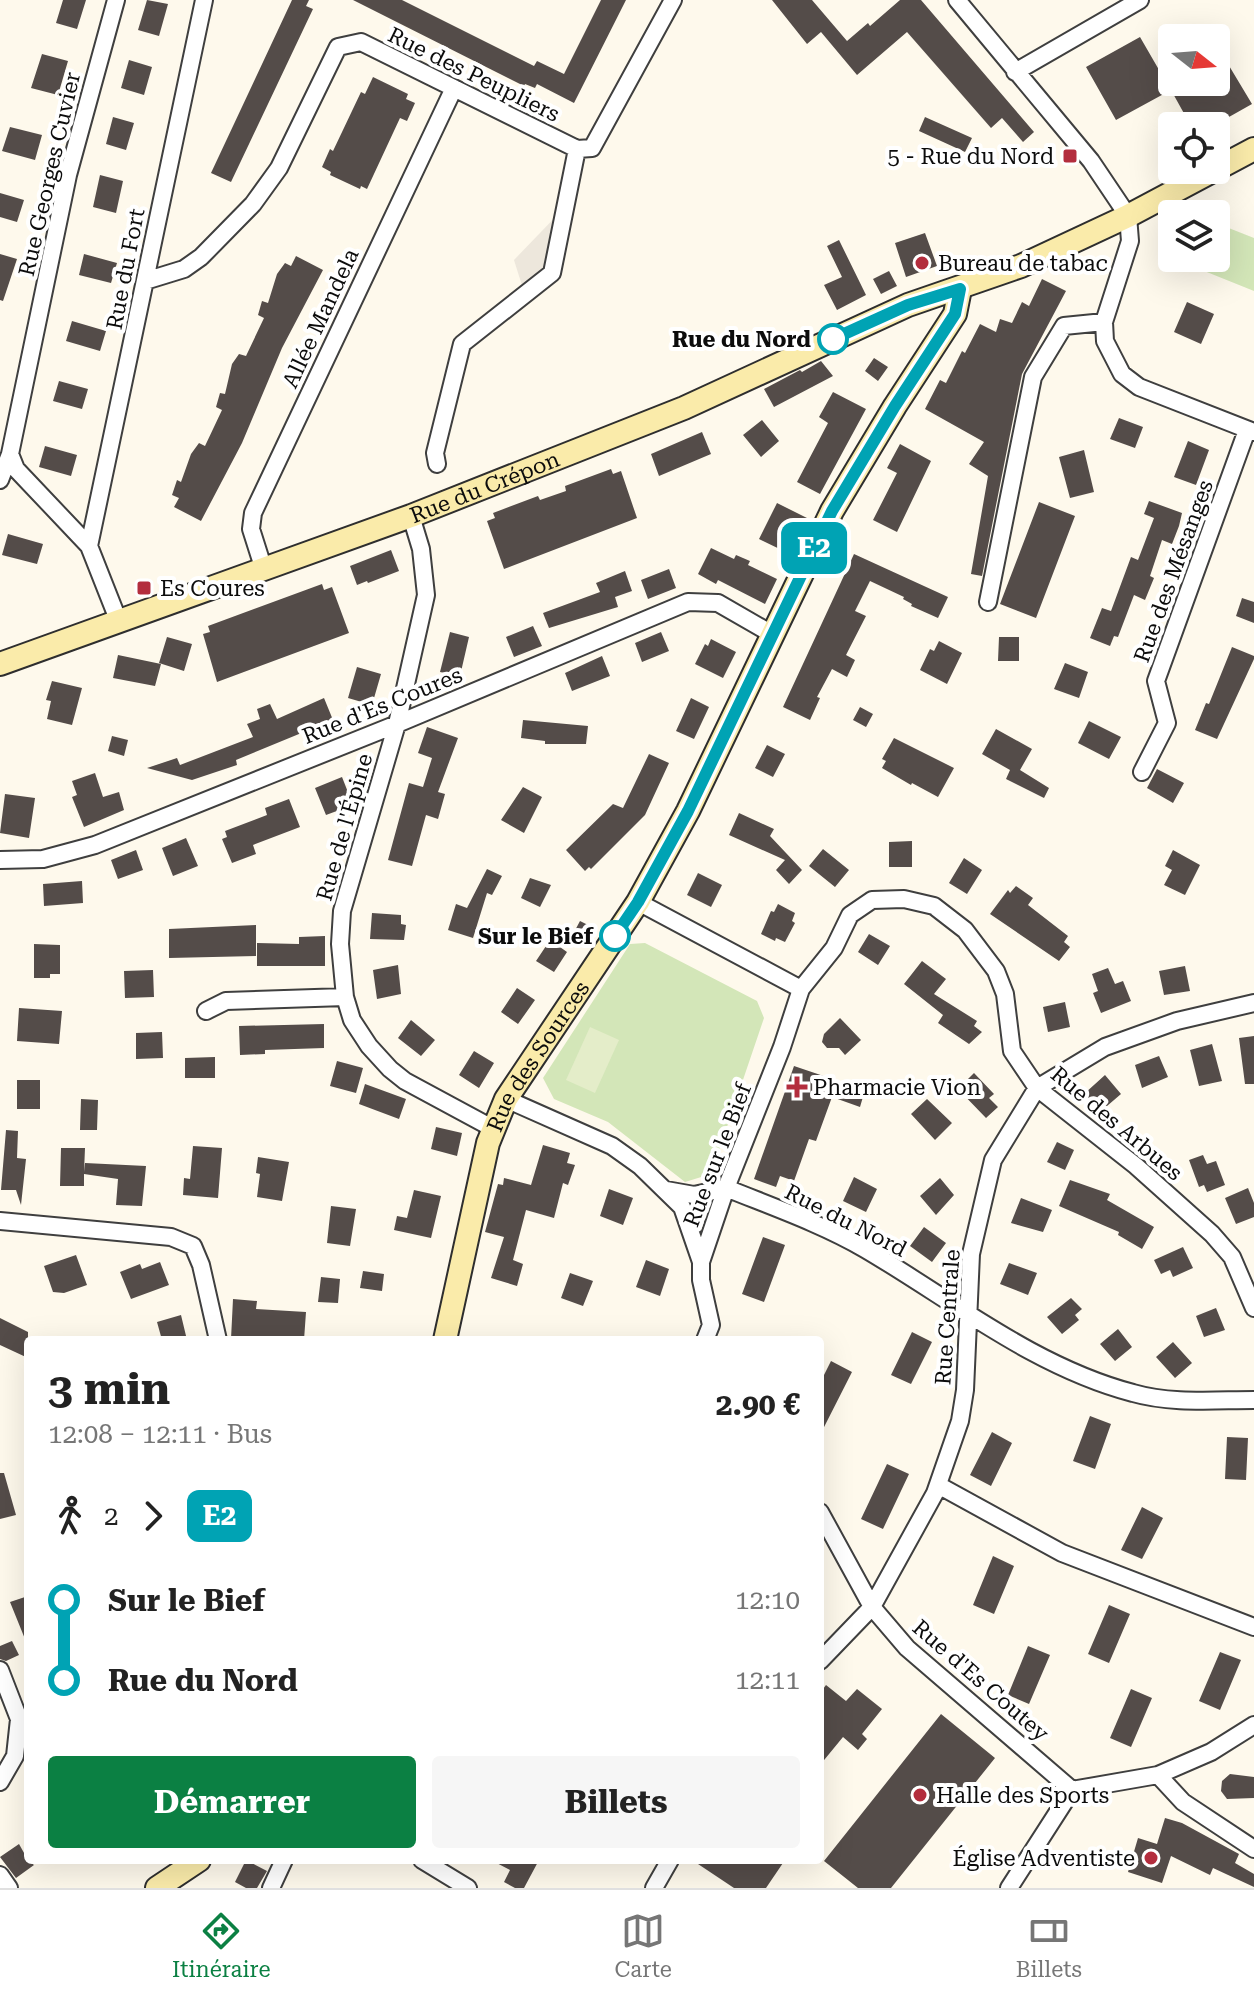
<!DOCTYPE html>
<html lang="fr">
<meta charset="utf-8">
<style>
:root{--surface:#fff;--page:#f6f6f6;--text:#222;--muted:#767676;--line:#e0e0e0;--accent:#0b8043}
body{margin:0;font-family:"Roboto Serif",serif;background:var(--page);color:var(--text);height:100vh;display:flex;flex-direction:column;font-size:30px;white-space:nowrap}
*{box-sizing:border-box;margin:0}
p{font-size:26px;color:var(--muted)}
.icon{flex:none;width:44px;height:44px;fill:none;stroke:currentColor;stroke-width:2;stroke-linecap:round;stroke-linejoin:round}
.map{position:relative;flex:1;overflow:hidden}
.side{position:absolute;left:24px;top:1336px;width:800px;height:528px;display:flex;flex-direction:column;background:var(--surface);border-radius:8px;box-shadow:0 8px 32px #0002}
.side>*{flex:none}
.badge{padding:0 16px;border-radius:12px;font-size:28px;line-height:52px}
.needle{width:52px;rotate:107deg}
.buttons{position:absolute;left:1158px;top:24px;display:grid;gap:16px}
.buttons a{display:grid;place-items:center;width:72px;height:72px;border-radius:8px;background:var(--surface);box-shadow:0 8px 32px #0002;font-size:40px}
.map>.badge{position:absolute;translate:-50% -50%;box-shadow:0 0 0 4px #fff}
.legs{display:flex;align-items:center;gap:12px;height:88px;padding:0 24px;font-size:26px}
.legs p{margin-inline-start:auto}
.head{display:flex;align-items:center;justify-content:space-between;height:136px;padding:0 24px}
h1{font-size:44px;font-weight:700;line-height:60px}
.button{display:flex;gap:16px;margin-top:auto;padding:16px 24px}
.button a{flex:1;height:92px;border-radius:8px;background:var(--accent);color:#fff;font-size:32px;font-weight:700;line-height:92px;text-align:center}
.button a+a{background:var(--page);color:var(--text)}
ul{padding:0 24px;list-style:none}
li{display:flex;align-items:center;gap:28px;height:80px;font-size:30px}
li i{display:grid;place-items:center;width:12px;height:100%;margin:0 10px;background:currentColor}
li i::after{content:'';width:20px;height:20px;margin:-10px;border:6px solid;border-radius:50%;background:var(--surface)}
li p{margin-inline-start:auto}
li:first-child i{background:linear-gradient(#0000 50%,currentColor 0)}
li:last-child i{background:linear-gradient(currentColor 50%,#0000 0)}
.dock{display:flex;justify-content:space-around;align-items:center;height:112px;border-top:2px solid var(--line);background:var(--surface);font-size:22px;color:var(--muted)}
.dock a{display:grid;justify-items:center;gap:4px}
.dock .active{color:var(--accent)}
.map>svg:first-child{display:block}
.green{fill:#d3e6b8}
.pitch{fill:#e4edc9}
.plaza{fill:#ede7dc}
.building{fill:#544c49}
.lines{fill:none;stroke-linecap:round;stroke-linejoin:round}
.street-casing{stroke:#3f3f3f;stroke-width:20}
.secondary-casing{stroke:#2e2e2e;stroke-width:26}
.street{stroke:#fff;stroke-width:16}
.secondary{stroke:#faebaa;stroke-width:22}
.line-1-casing{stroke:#fff;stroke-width:18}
.line-1{stroke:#00a3b4;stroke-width:12}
.poi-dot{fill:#b32d3d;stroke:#fff;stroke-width:3}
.stop-1-dot{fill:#fff;stroke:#00a3b4;stroke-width:4}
.labels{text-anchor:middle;stroke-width:8;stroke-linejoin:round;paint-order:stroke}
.street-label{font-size:22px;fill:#0c0c0c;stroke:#fff}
.poi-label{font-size:22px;fill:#0c0c0c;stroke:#fff;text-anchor:start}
.stop-label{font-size:22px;font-weight:bold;fill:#0c0c0c;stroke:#fff;text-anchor:end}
</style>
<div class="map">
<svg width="1254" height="1888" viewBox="0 0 1254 1888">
<rect width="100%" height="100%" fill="#fef9ec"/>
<!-- green -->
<path class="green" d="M1180,208L1195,214H1172V258H1216V223L1254,238V291L1162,254L1173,211Z
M645,943L757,1001L764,1018L711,1174L685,1182L608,1122L554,1099L543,1078L630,944Z"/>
<!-- pitch -->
<path class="pitch" d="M590,1027L619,1040L595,1093L566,1080Z"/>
<!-- plaza -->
<path class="plaza" d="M565,207L552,273L525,295L514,260Z"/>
<!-- building -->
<path class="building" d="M63,0H86L77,29L56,23Z
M147,0L168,4L159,36L138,30Z
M292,0H309L306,6L313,9L231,182L211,173Z
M353,0H402L534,66L537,61L564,74L601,0H626L574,103L537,84L535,88L525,84L524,86Z
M772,0H812L847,41L868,23L870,26L900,0H921L1034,132L1023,142L1002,118L991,128L907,32L857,75L821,32L807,44Z
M1140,37L1166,82H1216V44L1252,104L1213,126H1191L1171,90L1116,120L1086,67Z
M42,54L68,61L58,95L31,88Z
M129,60L152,67L144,95L121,88Z
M373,77L408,94L406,99L415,103L407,121L400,118L367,189L361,186L360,189L330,175L331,172L322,167L330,149L333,151L361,92L365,94Z
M113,117L134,123L126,150L106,144Z
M925,117L972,138L965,152L919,131Z
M10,127L42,135L35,160L2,151Z
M100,175L123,181L116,213L93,207Z
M0,193L24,200L17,222L0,217Z
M925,233L937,266L906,277L895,243Z
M839,240L866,295L837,310L824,285L842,277L827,246Z
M0,254L17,259L3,301L0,300Z
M84,254L117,263L111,283L79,275Z
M296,256L323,270L282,348L242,443L201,521L174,507L179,498L172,495L177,480L181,482L191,454L199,443L205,446L222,410L216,407L220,393L225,394L232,364L239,354L246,356L264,318L258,315L262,301L268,303L277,274L285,263L291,266Z
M889,271L897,286L881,294L873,279Z
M1042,279L1066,291L1022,374L982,576L971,574L988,476L969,464L984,442L925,409L940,380L946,383L962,351L965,353L980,324L996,332L1000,319L1012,323L1022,302L1029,306Z
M1187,302L1214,314L1201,344L1174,332Z
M72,321L106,331L100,351L66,341Z
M874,358L888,367L878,381L865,371Z
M821,361L833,376L774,407L764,389L800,370L802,372Z
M59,381L88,389L82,409L53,401Z
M833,392L866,409L820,494L797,482L828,423L819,417Z
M1119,418L1143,427L1135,448L1110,439Z
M762,420L779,441L761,457L743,435Z
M702,432L711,454L659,476L651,454Z
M1188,441L1209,450L1196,485L1174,477Z
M900,444L931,461L897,532L873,520L897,473L887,468Z
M45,446L77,455L71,476L39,467Z
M1084,450L1094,492L1070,498L1059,457Z
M611,469L613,474L621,471L637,518L504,569L487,521L495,518L493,513L538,496L540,500L566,491L565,486Z
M1149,501L1182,513L1179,526L1172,544L1162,540L1150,576L1154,578L1145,600L1134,595L1118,637L1114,636L1110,646L1090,638L1102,608L1111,611L1131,557L1138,560L1154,518L1144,514Z
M1039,502L1075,516L1036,618L1000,604Z
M777,503L807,518L790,554L759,539Z
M8,534L43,544L37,564L2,555Z
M711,548L734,559L736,555L750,561L748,565L777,579L765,604L718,580L716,584L698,574Z
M391,550L399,571L368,583L367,581L357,585L350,566Z
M854,554L948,597L938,618L911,606L912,604L903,599L904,597L870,581L855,611L866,616L846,655L855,660L847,677L832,669L817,697L820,698L810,720L783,707Z
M669,569L676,588L648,599L641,580Z
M625,571L632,591L615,597L618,607L549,628L543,613L600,592L596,583Z
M322,584L324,590L332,587L349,633L217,682L203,634L210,632L208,626Z
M1242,598L1254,602V623L1236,616Z
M533,626L542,646L514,657L506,637Z
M450,632L469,637L460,676L440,672Z
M661,632L669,651L642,662L635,643Z
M167,637L192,644L184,671L159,663Z
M999,637H1019V661H998Z
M711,639L736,652L723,678L695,664L705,644L708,646Z
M939,641L962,653L947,684L920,670L930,649L934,651Z
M1232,647L1254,656V659L1217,739L1195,730L1206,703L1209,704Z
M118,655L161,664L155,686L113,678Z
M602,656L610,676L572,691L565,673Z
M1065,663L1088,672L1079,698L1054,689Z
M357,667L381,674L372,705L348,698Z
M52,681L82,688L72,725L47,719L51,701L46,700Z
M324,698L333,720L236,760L237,765L192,780L147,768L177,758L180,765L253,737L247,724L260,719L257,709L270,704L277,719Z
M691,698L709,707L694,739L676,731Z
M860,707L873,714L866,727L853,720Z
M523,720L588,726L586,744H545V741L521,738Z
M1089,721L1121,737L1109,759L1078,743Z
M427,727L458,738L438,792L445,794L438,819L426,815L412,866L388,860L409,783L423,787L432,758L418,753Z
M996,729L1032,749L1020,770L1049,788L1044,798L1006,779L1010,770L982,754Z
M112,736L128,740L124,756L108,751Z
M894,738L954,768L938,797L912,783L911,785L882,768L886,761L882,759Z
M767,745L785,754L773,777L755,768Z
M649,754L669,763L645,815L591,869L589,867L585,871L566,850L613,804L623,808Z
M1157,769L1184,783L1173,803L1147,788Z
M95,773L103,797L119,792L124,810L84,827L72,797L77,795L72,781Z
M342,777L353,805L326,815L315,788Z
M523,787L542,797L524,833L501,820Z
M5,794L35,798L29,838L0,833Z
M289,799L300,827L253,845L256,854L232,863L222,839L227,837L225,831L267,815L265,808Z
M739,813L774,829L770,836L802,870L789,884L776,870L785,860L729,835Z
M186,838L198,866L173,876L162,848Z
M912,841V867H889V842Z
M823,849L849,870L835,887L809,866Z
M136,850L143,870L118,879L111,860Z
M1173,850L1200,865L1185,895L1164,885L1172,870L1165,866Z
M964,858L982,870L967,894L949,883Z
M487,869L502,876L492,895L487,893L473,938L448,930L456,904L467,908Z
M698,873L722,885L711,907L687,895Z
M530,878L551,885L540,907L521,898Z
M82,881L83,903L44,906L43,884Z
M1016,886L1033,898L1028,905L1068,936L1064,942L1070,947L1059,961L990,914L1008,890L1010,893Z
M778,904L795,913L792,921L795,923L785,942L776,938L775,941L761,934L771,911L774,912Z
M372,913L401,915V924L406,925L404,940L370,939Z
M580,921L596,929L587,943L572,936Z
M256,925V956L169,958V929Z
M869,934L890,946L878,965L858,952Z
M325,936V966H257V943L299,944V937Z
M550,940L567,952L554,972L536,961Z
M34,944L60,945V974H50V978H34Z
M922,961L946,979L934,994L977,1021L974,1026L982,1032L969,1044L938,1023L943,1015L904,984Z
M398,965L401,994L377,999L373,970Z
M1185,966L1190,991L1164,995L1159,971Z
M1108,968L1115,984L1123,981L1131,1001L1101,1013L1093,993L1098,991L1092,974Z
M153,970L154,997L125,998L124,971Z
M517,988L535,1000L518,1024L501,1012Z
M1065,1002L1070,1027L1048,1032L1043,1007Z
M19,1008L62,1011L59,1044L17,1041Z
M840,1018L861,1040L845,1055L839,1048H827L822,1042L824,1034Z
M411,1020L435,1040L421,1056L398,1038Z
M324,1024V1048L265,1050V1054L240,1055L239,1026Z
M162,1032L163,1058L136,1059V1033Z
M1254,1036V1084H1245L1239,1038Z
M1212,1044L1222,1081L1199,1086L1190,1050Z
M474,1051L494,1063L479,1088L459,1075Z
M1159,1056L1168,1077L1142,1088L1135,1065Z
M215,1057V1078H185V1058Z
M337,1061L363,1068L356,1093L330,1086Z
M794,1066L865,1090L860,1107L832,1097L816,1141L809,1139L794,1181L780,1176L776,1187L754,1179Z
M974,1073L994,1094L989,1098L998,1107L986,1118L958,1089Z
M1105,1075L1121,1094L1100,1112L1084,1094Z
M17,1080H40V1109H17Z
M365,1084L406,1099L399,1119L359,1104Z
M81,1099L98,1100L97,1130H80Z
M927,1099L952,1123L935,1140L911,1114Z
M436,1127L462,1133L457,1156L431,1149Z
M6,1130L18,1131L17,1158L26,1159L21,1205L16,1190H1Z
M1057,1142L1074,1150L1065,1170L1047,1162Z
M543,1145L570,1153L567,1163L575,1165L568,1185L563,1183L554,1218L526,1210L513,1260L523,1264L517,1286L491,1278L504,1237L485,1232L498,1184L503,1185L504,1178L531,1185Z
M193,1146L222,1148L218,1198L183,1195L184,1178L190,1179Z
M61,1148H85L84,1172L85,1163L146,1166L142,1206L116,1205L118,1179L84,1174V1186H60Z
M1203,1155L1207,1164L1216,1161L1225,1185L1207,1192L1204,1185L1199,1187L1189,1160Z
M258,1157L289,1162L282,1201L257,1197L260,1174L256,1173Z
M854,1177L877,1189L866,1212L843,1201Z
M940,1178L954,1195L936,1215L920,1196Z
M1070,1180L1110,1194L1107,1200L1154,1227L1142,1249L1118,1235L1119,1232L1059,1206Z
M1248,1188L1254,1203V1217L1236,1224L1225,1198Z
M609,1189L633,1198L623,1225L600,1216Z
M414,1190L441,1196L431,1238L394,1230L397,1216L407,1218Z
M1021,1198L1052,1210L1043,1232L1011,1223Z
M331,1206L356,1209L350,1246L327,1243Z
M924,1227L946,1243L932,1262L910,1246Z
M763,1237L785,1245L764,1302L742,1294Z
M1183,1247L1193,1268L1173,1277L1170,1270L1161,1274L1154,1260Z
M76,1255L87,1285L64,1293L53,1292L44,1266Z
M646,1260L669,1269L660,1296L636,1287Z
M160,1262L169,1285L131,1299L120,1272L140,1264L142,1269Z
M1009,1263L1037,1273L1028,1295L1000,1284Z
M363,1271L384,1274L382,1291L360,1288Z
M570,1273L593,1281L583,1306L561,1298Z
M321,1277L340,1279L338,1303L318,1302Z
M1071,1298L1082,1309L1075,1315L1079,1320L1062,1334L1047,1317Z
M233,1299L257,1301L256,1309L306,1312L304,1340L231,1339Z
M1216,1308L1225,1330L1204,1337L1196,1316Z
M181,1315L187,1340H162L157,1322Z
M0,1318L28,1332V1358L0,1345Z
M1118,1329L1132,1347L1115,1361L1100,1344Z
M912,1332L932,1342L911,1384L891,1375Z
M1173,1342L1192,1363L1175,1378L1156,1357Z
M831,1361L852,1372L820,1435V1383Z
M1090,1416L1111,1424L1095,1469L1073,1461Z
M992,1432L1012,1443L991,1486L970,1475Z
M1227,1437L1248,1438L1246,1480L1225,1479Z
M887,1464L909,1474L883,1529L861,1519Z
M0,1473H4L16,1515L0,1519Z
M1142,1507L1163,1518L1142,1559L1121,1550Z
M993,1556L1014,1566L994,1614L973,1605Z
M28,1596V1644H27L10,1602Z
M1109,1605L1130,1614L1109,1663L1088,1654Z
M12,1641L19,1655L6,1661L0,1659V1646Z
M1028,1646L1050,1655L1029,1704L1008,1695Z
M1220,1652L1241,1660L1220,1710L1199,1701Z
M826,1685L846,1701L857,1689L882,1709L862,1734L867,1739L858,1750L843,1737L820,1765V1693Z
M1131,1689L1152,1698L1131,1747L1110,1738Z
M941,1714L995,1758L891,1888H858L824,1861Z
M1230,1774L1254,1777V1798L1227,1799L1221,1791L1222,1781Z
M1165,1818L1182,1823L1239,1854L1235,1863L1254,1874V1887L1213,1868L1210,1875L1171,1856L1162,1883L1128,1872L1138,1838L1157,1844Z
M19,1844L28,1860L34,1865L16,1878L0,1857Z
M246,1860L267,1871L257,1888H246L235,1882Z
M491,1860H539L524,1888H515L504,1882L510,1870Z
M692,1860H785L766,1888H734Z"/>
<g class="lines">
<!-- street casing -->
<g class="street-casing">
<path id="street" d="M116,0L68,175L10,454L16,469L89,546L119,622
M957,0L1091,161L1128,216L1130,241L1104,322L1105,341L1122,374L1139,387L1254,432
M1015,72L1140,0
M145,281L184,269L201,257L253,204L279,168L338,47L361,42L577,149L592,148L673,0
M437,464L435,453L462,344L552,273L577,149
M0,480L10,454
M411,516L421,549L426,595L397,724L342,911L340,944L345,997L352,1020L369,1046L390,1069L405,1081L494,1129
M89,546L204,0
M264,570L251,529L253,513L454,88
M988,602L1033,377L1064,326L1104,322
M1142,772L1167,723L1156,681L1247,430
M0,860L43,859L95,845L397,724L688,602L718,603L772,634
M638,902L801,989
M206,1011L226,1001L345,997
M506,1099L612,1146L640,1166L682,1207L701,1262
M726,1188C773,1207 822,1224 865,1249C952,1300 1034,1367 1133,1393C1171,1404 1214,1400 1254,1400
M666,1190L694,1195L726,1188
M0,1221L171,1237L193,1246L201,1265L218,1340
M705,1340L711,1325L701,1280V1262L726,1188L782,1047L801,989L834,948L850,915L872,900L904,899L934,906L965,930L996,971L1005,994L1012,1051L1037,1088L1136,1166L1212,1234L1232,1257L1254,1308
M938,1485L1062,1553L1254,1627
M820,1512L872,1607L907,1648L1072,1790
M820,1661L872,1607L935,1493L960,1421L965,1390L971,1254L993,1160L1037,1088L1105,1047L1177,1021L1254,1003
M0,1670L19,1719L15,1756L0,1782
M1158,1775L1183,1802L1254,1849
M422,1860L468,1888
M0,1875L9,1888
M271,1888L284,1860
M654,1888L670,1860
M1009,1888L1072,1790L1158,1775L1211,1752L1254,1725"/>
</g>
<!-- secondary casing -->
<g class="secondary-casing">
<g id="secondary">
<path id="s1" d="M0,664L411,516L684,408L908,305L1021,266L1128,216L1254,149"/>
<path id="s2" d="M445,1340L488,1143L506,1099L638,902L688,811L832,511L895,406L955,314L960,289"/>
<path d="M157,1888L199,1860"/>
</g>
</g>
<!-- street -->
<use href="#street" class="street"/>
<!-- secondary -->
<use href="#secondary" class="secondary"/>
</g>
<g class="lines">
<!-- line-1 casing -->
<g class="line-1-casing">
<path id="line-1" d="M615,936L638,902L688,811L832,511L895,406L955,314L960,289L908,305L833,339"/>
</g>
<!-- line-1 -->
<use href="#line-1" class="line-1"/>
</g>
<!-- markers -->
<g class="poi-dot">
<rect x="1062" y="148" width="16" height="16" rx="4"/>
<circle cx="922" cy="263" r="8"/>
<rect x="136" y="580" width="16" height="16" rx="4"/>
<path d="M793 1075h8v8h8v8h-8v8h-8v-8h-8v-8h8z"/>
<circle cx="920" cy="1795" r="8"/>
<circle cx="1151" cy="1858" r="8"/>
</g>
<g class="stop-1-dot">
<circle cx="833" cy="339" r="14"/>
<circle cx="615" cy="936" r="14"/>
</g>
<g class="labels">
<!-- street labels -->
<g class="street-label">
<text transform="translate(474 74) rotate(26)" y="8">Rue des Peupliers</text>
<text transform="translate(49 174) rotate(-77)" y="8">Rue Georges Cuvier</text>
<text transform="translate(125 269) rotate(-79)" y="8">Rue du Fort</text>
<text transform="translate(320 318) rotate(-65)" y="8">Allée Mandela</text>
<text dy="8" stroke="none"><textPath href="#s1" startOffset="516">Rue du Crépon</textPath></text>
<text transform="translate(1173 571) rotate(-70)" y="8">Rue des Mésanges</text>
<text transform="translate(382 705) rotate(-22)" y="8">Rue d'Es Coures</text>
<text transform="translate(344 827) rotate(-74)" y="8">Rue de l'Épine</text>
<text dy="8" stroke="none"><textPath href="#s2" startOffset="302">Rue des Sources</textPath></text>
<text transform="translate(1117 1123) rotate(40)" y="8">Rue des Arbues</text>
<text transform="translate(717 1155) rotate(-69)" y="8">Rue sur le Bief</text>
<text transform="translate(846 1220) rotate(27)" y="8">Rue du Nord</text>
<text transform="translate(947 1317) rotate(-86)" y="8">Rue Centrale</text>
<text transform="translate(981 1680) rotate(41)" y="8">Rue d'Es Coutey</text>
</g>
<!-- poi labels -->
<g class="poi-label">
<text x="1054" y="164" text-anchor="end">5 - Rue du Nord</text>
<text x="938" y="271">Bureau de tabac</text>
<text x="160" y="596">Es Coures</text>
<text x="813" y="1095">Pharmacie Vion</text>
<text x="936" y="1803">Halle des Sports</text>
<text x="1135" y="1866" text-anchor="end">Église Adventiste</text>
</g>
<!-- stop labels -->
<g class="stop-label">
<text x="811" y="347">Rue du Nord</text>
<text x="593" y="944">Sur le Bief</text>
</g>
</g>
</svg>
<div class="buttons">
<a><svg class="needle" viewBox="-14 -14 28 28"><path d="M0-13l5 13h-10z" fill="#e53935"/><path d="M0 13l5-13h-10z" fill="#767676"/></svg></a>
<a><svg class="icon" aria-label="locate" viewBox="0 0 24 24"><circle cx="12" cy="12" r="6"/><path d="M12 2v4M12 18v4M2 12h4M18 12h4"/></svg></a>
<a><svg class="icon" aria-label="layers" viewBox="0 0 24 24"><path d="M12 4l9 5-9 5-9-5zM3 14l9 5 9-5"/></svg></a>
</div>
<b class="badge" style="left:814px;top:548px;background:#00a3b4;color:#fff">E2</b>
<section class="side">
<div class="head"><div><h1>3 min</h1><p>12:08 – 12:11 · Bus</p></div><b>2.90 €</b></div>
<div class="legs"><svg class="icon" aria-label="walk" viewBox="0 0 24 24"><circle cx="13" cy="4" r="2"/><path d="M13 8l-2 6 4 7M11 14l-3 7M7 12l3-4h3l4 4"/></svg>2<svg class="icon" aria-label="forward" viewBox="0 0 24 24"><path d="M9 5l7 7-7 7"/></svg><b class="badge" style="background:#00a3b4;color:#fff">E2</b></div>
<ul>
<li><i style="color:#00a3b4"></i><b>Sur le Bief</b><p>12:10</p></li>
<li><i style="color:#00a3b4"></i><b>Rue du Nord</b><p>12:11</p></li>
</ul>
<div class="button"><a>Démarrer</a><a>Billets</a></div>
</section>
</div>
<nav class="dock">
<a class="active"><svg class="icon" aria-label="directions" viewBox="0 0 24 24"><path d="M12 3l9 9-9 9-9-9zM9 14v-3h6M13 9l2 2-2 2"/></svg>Itinéraire</a>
<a><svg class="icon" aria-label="map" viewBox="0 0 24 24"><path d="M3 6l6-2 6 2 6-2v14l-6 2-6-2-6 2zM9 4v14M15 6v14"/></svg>Carte</a>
<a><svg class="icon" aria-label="tickets" viewBox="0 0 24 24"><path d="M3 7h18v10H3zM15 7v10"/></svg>Billets</a>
</nav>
